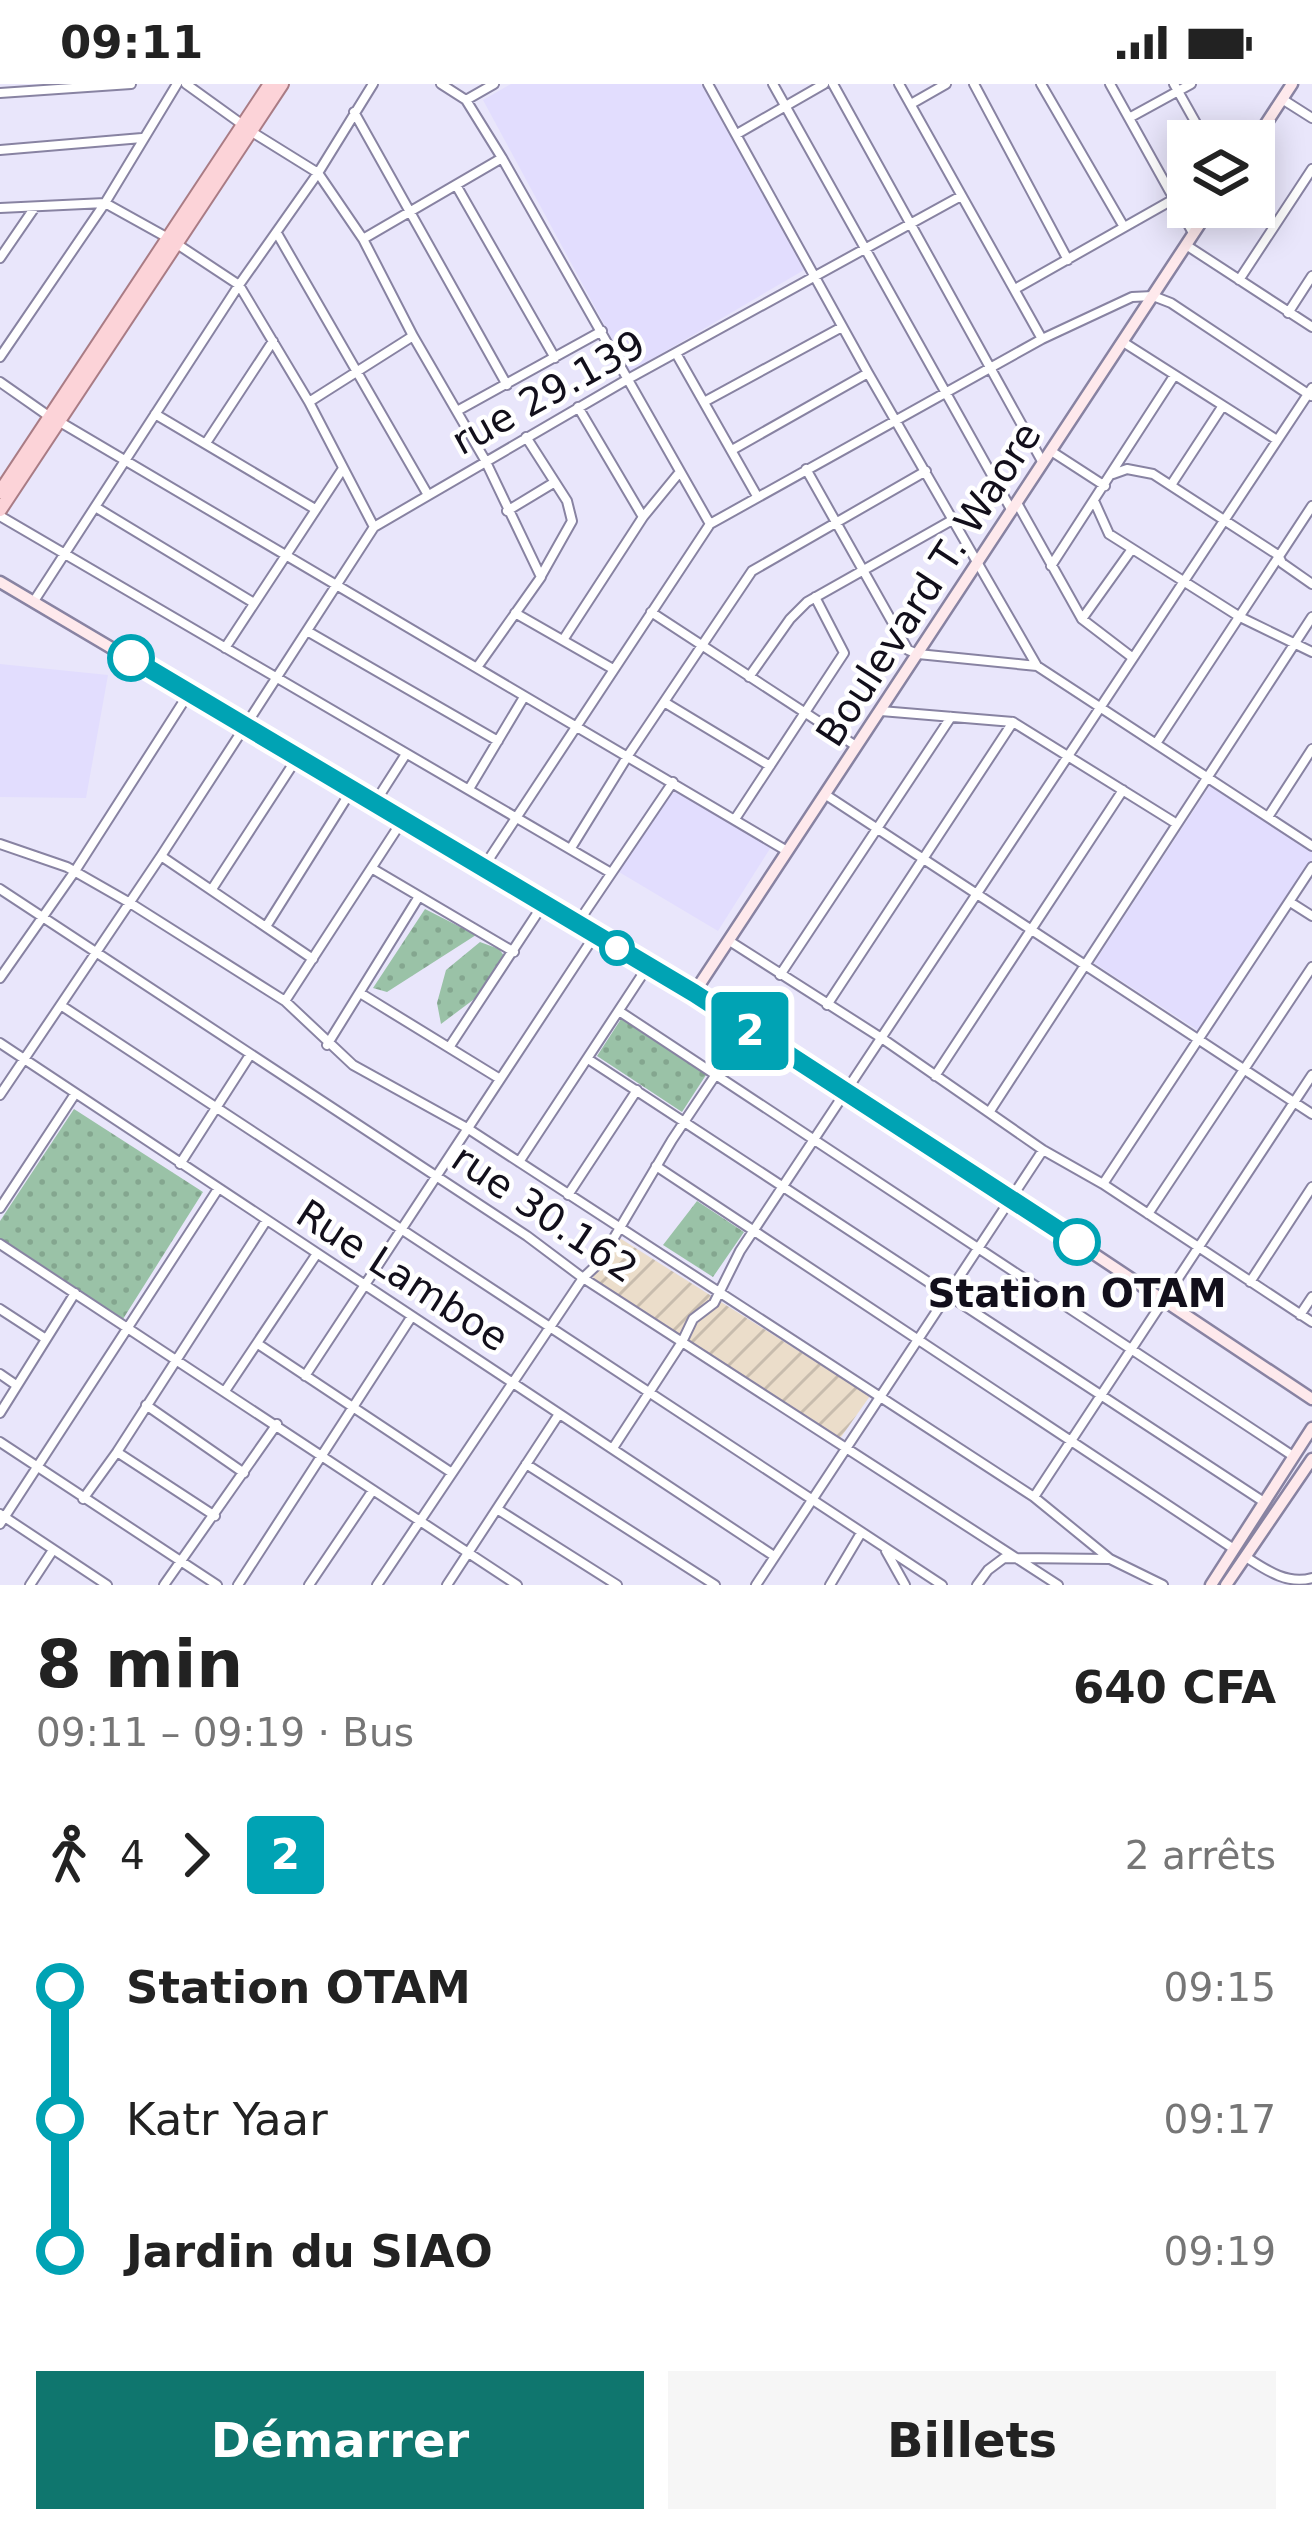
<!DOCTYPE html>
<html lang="fr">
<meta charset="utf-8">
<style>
:root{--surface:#fff;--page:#f6f6f6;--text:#222;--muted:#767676;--accent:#0f766e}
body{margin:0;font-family:"DejaVu Sans",sans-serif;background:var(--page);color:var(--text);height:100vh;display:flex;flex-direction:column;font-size:45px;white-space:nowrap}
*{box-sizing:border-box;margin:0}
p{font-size:39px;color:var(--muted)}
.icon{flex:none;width:66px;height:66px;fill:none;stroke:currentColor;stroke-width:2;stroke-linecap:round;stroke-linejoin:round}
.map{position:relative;height:1501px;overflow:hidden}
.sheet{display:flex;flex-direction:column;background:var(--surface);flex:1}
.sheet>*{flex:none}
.badge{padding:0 24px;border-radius:9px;font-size:42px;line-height:78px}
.tools{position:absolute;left:1167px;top:36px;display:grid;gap:24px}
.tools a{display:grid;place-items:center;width:108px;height:108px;border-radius:0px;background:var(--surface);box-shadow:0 6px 30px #0003;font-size:60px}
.map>.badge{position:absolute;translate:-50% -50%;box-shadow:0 0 0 6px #fff}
.legs{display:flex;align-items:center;gap:18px;height:132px;padding:0 36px;font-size:39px}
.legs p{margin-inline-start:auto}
.summary{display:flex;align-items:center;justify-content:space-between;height:204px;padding:0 36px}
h1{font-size:66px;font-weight:700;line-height:90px}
.action{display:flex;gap:24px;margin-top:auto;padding:24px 36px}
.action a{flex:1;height:138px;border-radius:0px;background:var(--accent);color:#fff;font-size:48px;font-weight:700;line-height:138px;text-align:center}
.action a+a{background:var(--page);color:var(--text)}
ul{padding:0 36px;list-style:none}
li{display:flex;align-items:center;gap:42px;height:132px;font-size:45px}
li i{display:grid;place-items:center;width:18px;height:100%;margin:0 15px;background:currentColor}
li i::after{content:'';width:30px;height:30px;margin:-15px;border:9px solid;border-radius:50%;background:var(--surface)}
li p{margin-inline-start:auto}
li:first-child i{background:linear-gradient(#0000 50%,currentColor 0)}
li:last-child i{background:linear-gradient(currentColor 50%,#0000 0)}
.status{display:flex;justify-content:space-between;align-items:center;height:84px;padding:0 60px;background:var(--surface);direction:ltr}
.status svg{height:33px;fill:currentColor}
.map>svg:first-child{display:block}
.built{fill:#e2ddfe}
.industrial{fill:url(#industrial-furrows)}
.park{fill:url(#park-dots)}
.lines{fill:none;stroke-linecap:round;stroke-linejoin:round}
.street-casing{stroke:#8883a2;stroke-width:12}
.secondary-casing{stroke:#8883a2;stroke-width:15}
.primary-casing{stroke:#a97c85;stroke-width:16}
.street{stroke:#fff;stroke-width:8}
.secondary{stroke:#fee9ec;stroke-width:10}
.primary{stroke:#fcd3d8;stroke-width:12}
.line-1-casing{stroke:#fff;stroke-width:27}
.line-1{stroke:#00a3b4;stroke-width:18}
.stop-1-dot{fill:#fff;stroke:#00a3b4;stroke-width:6}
.labels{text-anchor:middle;stroke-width:9;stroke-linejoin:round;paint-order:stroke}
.street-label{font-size:39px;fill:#120f1b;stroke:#fff}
.stop-label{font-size:39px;font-weight:bold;fill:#120f1b;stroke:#fff}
</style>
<div class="status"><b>09:11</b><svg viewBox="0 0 49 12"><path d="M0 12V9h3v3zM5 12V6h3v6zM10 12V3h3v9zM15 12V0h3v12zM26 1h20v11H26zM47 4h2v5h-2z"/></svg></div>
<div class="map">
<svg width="1312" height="1501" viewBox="0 0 1312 1501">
<defs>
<pattern id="industrial-furrows" width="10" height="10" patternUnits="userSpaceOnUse" patternTransform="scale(3)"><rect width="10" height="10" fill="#ebddca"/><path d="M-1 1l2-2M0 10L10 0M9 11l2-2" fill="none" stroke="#c8bcad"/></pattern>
<pattern id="park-dots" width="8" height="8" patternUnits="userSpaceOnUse" patternTransform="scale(3)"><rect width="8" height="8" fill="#9ac2a7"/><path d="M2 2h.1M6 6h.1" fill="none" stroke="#84a68f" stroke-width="1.8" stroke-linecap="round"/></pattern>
</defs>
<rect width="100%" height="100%" fill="#e9e6fb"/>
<!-- built -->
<path class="built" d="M511,0H701L804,186L630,288L483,16Z
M0,580L108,591L86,714L0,713Z
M1211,700L1312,766V776L1199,947L1094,879Z
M677,707L771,763L718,847L619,788L670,711Z"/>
<!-- industrial -->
<path class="industrial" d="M618,1153L870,1312L839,1356L592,1195Z"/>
<!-- park -->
<path class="park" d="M425,825L476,851L387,908L373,904Z
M480,858L499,865L505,873L477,913L441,940L437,919L446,886Z
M623,932L706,991L682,1028L597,972Z
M74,1025L203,1108L123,1235L0,1155V1137Z
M697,1117L744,1148L713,1193L663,1161Z"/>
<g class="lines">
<!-- street casing -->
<g class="street-casing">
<path id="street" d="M186,0L243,41
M441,0L466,16L502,74L710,440
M708,0L868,289L1037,582
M773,0L1012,427
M833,0L1043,379
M899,0L1042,255
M974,0L1068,176
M1041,0L1124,143
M1110,0L1193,149
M1174,0L1206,57
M0,9L131,0
M1282,15L1312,34
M466,16L494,0
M911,20L946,0
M354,28L507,301
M1129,34L1191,0
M252,48L318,89L363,155L413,252L485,376L541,493L478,582
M737,50L824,0
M0,66L142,54
M456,101L555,274
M0,124L105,119L168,154
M278,151L428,411
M363,155L502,74
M177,160L239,201L309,318L374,443
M1186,161L1312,243
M0,174L35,123
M1239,196L1312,85
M1015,205L1174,115
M1288,229L1312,192
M1123,258L1277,356
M677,271L757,412
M0,273L105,119L177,0
M0,298L50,333
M309,318L413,252
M704,318L842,243
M578,323L643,433
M457,327L602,247
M155,330L315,425
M60,338L787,767
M526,353L567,417L572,437L541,492
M206,359L273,257
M732,366L868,289
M1051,367L1105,402
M806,385L908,566L918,570L1037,582L1312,762
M1113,390L1127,385L1153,390L1278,471L1282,479L1312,500
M1171,401L1222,323
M1017,419L1082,535L1133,574
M1095,419L1109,450L1240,533L1312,568
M97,424L254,519
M507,427L555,398
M0,432L611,789
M1051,482L1174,292
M34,517L239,201L318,89L373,0
M651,528L856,662
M515,529L613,585
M1082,535L1132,465
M307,547L498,657
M563,556L643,433L679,389
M225,564L342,386
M749,593L790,535L807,518L954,435
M664,618L770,682
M881,627L1013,638L1177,740
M1157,658L1312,422
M469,705L524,613
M826,711L1312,1030
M374,720L406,670
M1268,733L1312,665
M735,735L844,569L815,513
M0,760L67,783L130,819L285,917L353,981L467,1044L1034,1413L1110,1475L1163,1501
M571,764L629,670L752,487L926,387
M161,772L313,875
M483,784L710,440L1042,255L1132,213L1153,212L1171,219L1311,312
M373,785L514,868
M0,805L527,1152L583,1194L1058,1501
M212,805L297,674
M1290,818L1312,832
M577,840L673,698
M267,841L351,707
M731,858L883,955L1043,1066L1103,1100L1312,1238
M780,891L951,633
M0,894L75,787L189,609
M360,909L500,995
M285,917L402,737
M827,921L1013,638
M62,922L942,1501
M619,927L1293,1372
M0,959L774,1472
M327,961L418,814
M450,962L544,819
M588,975L1264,1418
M935,992L1123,706
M0,1011L161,772L374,443L628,295L961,112
M990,1027L1312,533
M519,1078L648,882
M180,1080L250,971
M656,1082L1234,1465
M1103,1100L1312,783
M568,1111L637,1006
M0,1124L75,1010
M1148,1130L1312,883
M0,1160L517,1501
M1250,1198L1312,1103
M0,1225L46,1255
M1300,1231L1312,1213
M258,1260L452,1389
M0,1290L16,1301
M305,1292L595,851
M225,1307L316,1171
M146,1321L244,1389
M0,1329L75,1209
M0,1358L217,1501
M613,1364L682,1258L693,1235L714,1219L740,1167L1312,304
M117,1368L215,1432
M526,1380L715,1501
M1034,1413L1312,991
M83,1415L117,1368L266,1137
M497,1425L617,1501
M0,1430L107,1501
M0,1440L218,1105
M886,1467L905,1501
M1246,1473C1266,1486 1287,1501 1312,1494
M30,1501L53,1466
M164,1501L277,1340
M238,1501L412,1232
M309,1501L373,1406
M377,1501L583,1194L599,1179L672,1056L747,944
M447,1501L559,1330
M756,1501L1043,1066
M830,1501L861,1449
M977,1501L988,1486L1004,1474L1109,1475"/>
</g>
<!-- secondary casing -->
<g class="secondary-casing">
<path id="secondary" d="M1254,58L1292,0
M0,498L694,909L849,1007L1312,1315
M694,909L1211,123
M1211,1501L1312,1344
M1226,1501L1312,1375"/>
</g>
<!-- primary casing -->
<g class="primary-casing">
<path id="primary" d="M0,408L270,0
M0,426L282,0"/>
</g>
<!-- street -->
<use href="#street" class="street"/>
<!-- secondary -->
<use href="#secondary" class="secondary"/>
<!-- primary -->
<use href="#primary" class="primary"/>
</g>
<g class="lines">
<!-- line-1 casing -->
<g class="line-1-casing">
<path id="line-1" d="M131,574L694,909L1077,1158"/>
</g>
<!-- line-1 -->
<use href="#line-1" class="line-1"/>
</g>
<!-- markers -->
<g class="stop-1-dot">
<circle cx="131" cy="574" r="21"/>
<circle cx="617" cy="864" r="15"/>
<circle cx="1077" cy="1158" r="21"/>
</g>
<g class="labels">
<!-- street labels -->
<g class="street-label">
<text transform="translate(548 308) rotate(-29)" y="14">rue 29.139</text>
<text transform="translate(928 500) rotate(-57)" y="14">Boulevard T. Waore</text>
<text transform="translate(545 1129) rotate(34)" y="14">rue 30.162</text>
<text transform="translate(403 1191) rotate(33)" y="14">Rue Lamboe</text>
</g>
<!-- stop labels -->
<g class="stop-label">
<text x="1077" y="1223">Station OTAM</text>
</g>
</g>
</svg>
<div class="tools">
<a><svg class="icon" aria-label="layers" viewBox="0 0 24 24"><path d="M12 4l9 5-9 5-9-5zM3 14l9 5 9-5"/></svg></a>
</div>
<b class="badge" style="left:750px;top:947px;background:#00a3b4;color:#fff">2</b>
</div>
<section class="sheet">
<div class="summary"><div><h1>8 min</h1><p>09:11 – 09:19 · Bus</p></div><b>640 CFA</b></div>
<div class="legs"><svg class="icon" aria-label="walk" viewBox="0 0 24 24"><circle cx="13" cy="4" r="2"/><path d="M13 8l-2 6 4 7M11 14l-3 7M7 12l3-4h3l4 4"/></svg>4<svg class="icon" aria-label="forward" viewBox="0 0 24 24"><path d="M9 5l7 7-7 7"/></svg><b class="badge" style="background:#00a3b4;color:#fff">2</b><p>2 arrêts</p></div>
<ul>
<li><i style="color:#00a3b4"></i><b>Station OTAM</b><p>09:15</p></li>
<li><i style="color:#00a3b4"></i><span>Katr Yaar</span><p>09:17</p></li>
<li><i style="color:#00a3b4"></i><b>Jardin du SIAO</b><p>09:19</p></li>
</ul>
<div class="action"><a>Démarrer</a><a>Billets</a></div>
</section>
